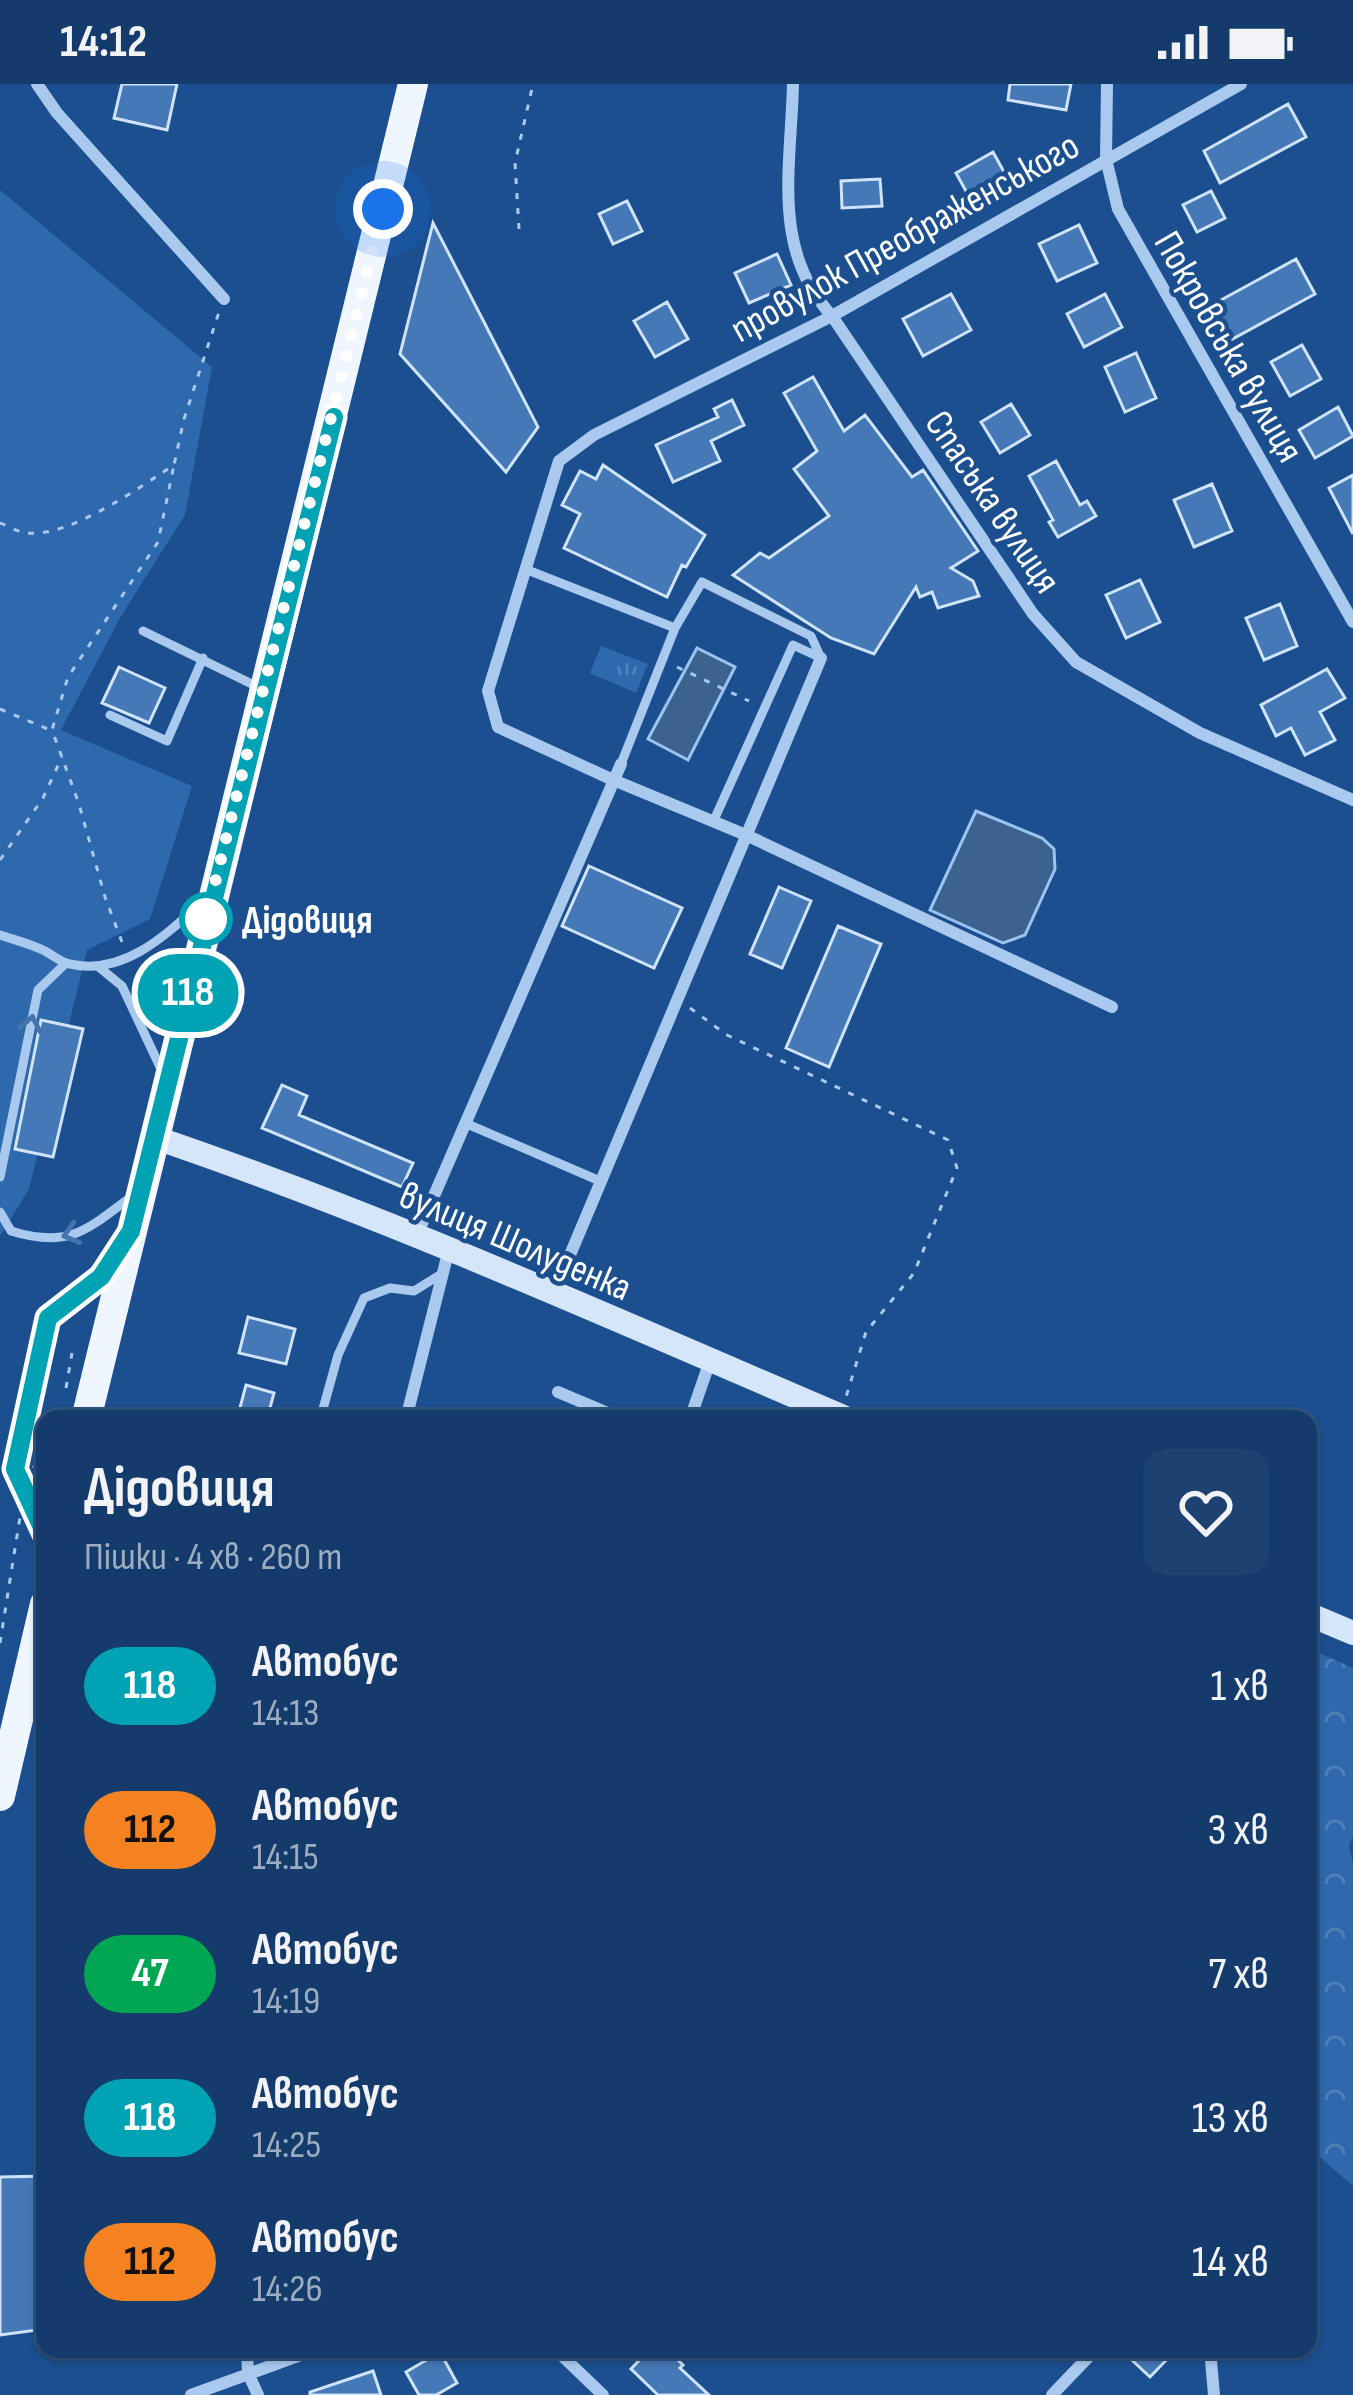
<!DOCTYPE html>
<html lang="uk">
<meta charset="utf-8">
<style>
:root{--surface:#143b6b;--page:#1d4271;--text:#f1f3f6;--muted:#9dadc1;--line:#33557e}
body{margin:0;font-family:"Sofia Sans Condensed",sans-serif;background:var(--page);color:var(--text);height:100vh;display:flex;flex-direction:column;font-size:45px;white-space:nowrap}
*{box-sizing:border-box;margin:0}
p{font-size:39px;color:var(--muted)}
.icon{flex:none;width:66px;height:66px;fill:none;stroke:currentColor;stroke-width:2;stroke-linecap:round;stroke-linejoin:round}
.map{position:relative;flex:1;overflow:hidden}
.details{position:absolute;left:36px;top:1326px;width:1281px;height:948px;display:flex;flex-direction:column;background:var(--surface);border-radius:24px;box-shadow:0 3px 9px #0004,0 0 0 3px var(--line)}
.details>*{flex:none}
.badge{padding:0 24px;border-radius:39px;font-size:42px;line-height:78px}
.you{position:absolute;width:60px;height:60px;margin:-30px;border:9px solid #fff;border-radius:50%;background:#1a73e8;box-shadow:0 0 0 18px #1a73e833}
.map>.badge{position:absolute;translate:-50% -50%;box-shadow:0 0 0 6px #fff}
.round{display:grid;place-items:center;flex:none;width:126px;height:126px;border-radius:24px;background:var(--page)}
.summary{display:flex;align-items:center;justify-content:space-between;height:204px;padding:0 48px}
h1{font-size:57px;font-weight:700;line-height:90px}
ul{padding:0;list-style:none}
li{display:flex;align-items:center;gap:36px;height:144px;padding:0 48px}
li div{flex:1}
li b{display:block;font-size:45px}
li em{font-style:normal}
li .badge{min-width:132px;font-weight:700;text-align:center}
.status{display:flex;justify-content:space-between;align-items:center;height:84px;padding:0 60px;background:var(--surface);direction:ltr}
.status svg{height:33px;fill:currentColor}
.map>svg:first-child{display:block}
.grass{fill:#2e69ad}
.forest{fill:url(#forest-crowns)}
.park{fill:url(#park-tufts)}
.water{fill:#3c6290;stroke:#9cc4f0;stroke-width:3}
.building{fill:#4478b7;stroke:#cfe3fa;stroke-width:3}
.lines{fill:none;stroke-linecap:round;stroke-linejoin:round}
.path{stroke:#a9c9ee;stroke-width:3;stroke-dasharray:6 9;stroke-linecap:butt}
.lane{stroke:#a9c9ee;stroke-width:9}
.street{stroke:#a9c9ee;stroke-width:12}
.secondary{stroke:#d6e6fa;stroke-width:24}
.primary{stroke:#f0f6ff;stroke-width:30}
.oneway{stroke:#4674ac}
.line-casing{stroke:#fff;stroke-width:27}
.line{stroke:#00a3b4;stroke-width:18}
.walk{stroke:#fff;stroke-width:12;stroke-dasharray:0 21.6}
.stop-dot{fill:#fff;stroke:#00a3b4;stroke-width:6}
.labels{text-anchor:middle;stroke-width:9;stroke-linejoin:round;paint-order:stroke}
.street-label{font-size:39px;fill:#fff;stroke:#1b4f8f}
.stop-label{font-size:39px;font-weight:bold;fill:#fff;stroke:#1b4f8f;text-anchor:start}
</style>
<div class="status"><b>14:12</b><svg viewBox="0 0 49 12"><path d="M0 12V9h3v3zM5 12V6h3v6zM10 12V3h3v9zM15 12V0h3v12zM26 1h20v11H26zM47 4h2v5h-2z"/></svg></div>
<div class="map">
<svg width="1353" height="2311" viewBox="0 0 1353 2311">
<defs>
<pattern id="forest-crowns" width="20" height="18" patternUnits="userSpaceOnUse" patternTransform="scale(3)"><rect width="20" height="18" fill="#2e69ad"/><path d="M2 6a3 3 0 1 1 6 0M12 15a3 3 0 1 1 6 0" fill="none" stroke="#4d80b9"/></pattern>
<pattern id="park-tufts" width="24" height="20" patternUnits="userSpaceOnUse" patternTransform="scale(3)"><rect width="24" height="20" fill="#2e69ad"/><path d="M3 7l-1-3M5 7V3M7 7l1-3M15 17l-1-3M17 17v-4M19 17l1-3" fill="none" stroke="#4d80b9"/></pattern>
</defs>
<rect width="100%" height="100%" fill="#1b4f8f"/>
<!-- grass -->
<path class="grass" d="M0,106L212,283L185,431L121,532L61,646L192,702L150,835L87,866L29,1105L0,1152Z"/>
<!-- forest -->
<path class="forest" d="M1308,1564L1353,1584V1752L1349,1762L1353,1779V2102L1308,2063Z"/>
<!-- park -->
<path class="park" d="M601,562L648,580L636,609L590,589Z"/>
<!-- water -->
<path class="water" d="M697,564L735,583L688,676L648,655Z
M976,727L1042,754L1054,765L1055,785L1025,851L1003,859L930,826Z"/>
<!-- building -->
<path class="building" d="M122,0H177L167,46L114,34Z
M1010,0H1071L1066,26L1008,16Z
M1288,20L1306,53L1220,99L1204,67Z
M993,68L1009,97L972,118L956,89Z
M880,95L882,122L842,124L841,97Z
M1211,107L1225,134L1197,148L1183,121Z
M627,117L642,147L613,160L599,130Z
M433,139L538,343L506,388L400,270Z
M1079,141L1097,179L1057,197L1039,160Z
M777,170L791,201L749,219L735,189Z
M1296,175L1315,210L1229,257L1210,222Z
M951,210L971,246L923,272L903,235Z
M1105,210L1122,243L1084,263L1067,230Z
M667,218L688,255L655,273L634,237Z
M1302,261L1321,295L1290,312L1271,278Z
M1136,269L1156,314L1125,328L1105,283Z
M813,293L844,347L865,331L912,393L923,386L978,467L951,484L973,497L979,512L938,524L932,508L920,513L916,503L874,570L831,554L733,491L760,469L769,474L829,432L794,385L817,367L784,309Z
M732,316L744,341L711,357L720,377L673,398L656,361L718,333L714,325Z
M1011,320L1030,351L1000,369L981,338Z
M1338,323L1353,352L1315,374L1299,346Z
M1056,377L1080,421L1087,417L1096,432L1058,453L1049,438L1053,436L1029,392Z
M603,381L705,451L686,483L682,481L667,513L564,464L580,430L562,421L580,387L596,395Z
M1353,391V450L1329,404Z
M1212,400L1232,447L1194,463L1174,416Z
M1140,496L1160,538L1126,554L1106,511Z
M1280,520L1297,562L1264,576L1246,534Z
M119,583L165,604L149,639L102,619Z
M1327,585L1345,614L1320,628L1335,656L1305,671L1291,644L1276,652L1261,621Z
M589,782L682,824L654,884L562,842Z
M779,803L811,817L782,884L750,870Z
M838,842L881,860L829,983L786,964Z
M41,936L83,945L53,1073L15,1065Z
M282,1001L307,1012L299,1031L413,1079L402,1103L262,1044Z
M248,1233L295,1245L286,1280L239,1269Z
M246,1301L274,1309L267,1335H237Z
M45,2092V2245L0,2251V2093Z
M650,2265H667L683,2281L680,2284L709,2311H658L631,2285Z
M1120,2265H1177L1150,2293Z
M440,2268L457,2299L436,2311H419L406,2288Z
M373,2287L381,2311H310V2308Z"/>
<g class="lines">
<!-- path -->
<path class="path" d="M519,145L515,79L533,0
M0,439C8,442 18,448 27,449C69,454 140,403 174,381L184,335L219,228
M677,583L749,617
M0,625L50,646
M0,776L43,714L62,673
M122,858L105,813L79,720L52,646L68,593L158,458L174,381
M690,924L727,951L948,1056L957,1084L914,1189L866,1248L846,1313
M66,1304L72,1269
M33,1384L45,1364
M0,1559L20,1433"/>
<!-- lane -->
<path class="lane" d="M525,485L675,544L702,498L811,552L821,574
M143,547L260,604
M110,631L167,657L203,574
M621,680L675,544
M714,736L793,561L821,574
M0,851C15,856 31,860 45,867C54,872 60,878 70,880C123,892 165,852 201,819
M100,884L122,902L161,985
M465,1039L600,1097
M0,1093L38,906L65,880
M0,1128L11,1147C69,1165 87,1146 132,1112
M323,1325L338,1271L364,1214L390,1204L414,1207L443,1189
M45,1451L15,1385L48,1234L101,1193L112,1176"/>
<!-- street -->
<path class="street" d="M37,0L57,29L224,215
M793,0C791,84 771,166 832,232L1033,530L1076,578L1200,649L1353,716
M1107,0L1106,75L1118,125L1353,538
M1112,923L746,751L611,695L498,643L488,607L559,377L594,351L832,232L1241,0
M417,1151L621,680
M554,1209L821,574
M558,1308L622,1335
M406,1335L449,1165
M690,1335L710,1277
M247,2265L248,2289L258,2311
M555,2265L603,2311
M1210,2265L1214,2311
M191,2311L317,2265
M1052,2311L1096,2265"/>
<!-- secondary -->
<path class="secondary" d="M153,1053C389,1133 618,1237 848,1335
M1308,1530L1353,1549"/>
<!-- primary -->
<path class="primary" d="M86,1335L413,0
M0,1712L45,1520"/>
</g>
<!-- one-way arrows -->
<defs><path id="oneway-chevron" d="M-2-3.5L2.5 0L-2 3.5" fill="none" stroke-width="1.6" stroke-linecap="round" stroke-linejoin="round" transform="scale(3)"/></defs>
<g class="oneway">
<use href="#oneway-chevron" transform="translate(31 940) rotate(-79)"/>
<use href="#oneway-chevron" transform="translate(71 1150) rotate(164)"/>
</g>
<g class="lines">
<!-- line casing -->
<g class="line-casing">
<path id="line" d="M45,1450L15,1385L48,1234L101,1193L131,1147L334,333"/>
</g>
<!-- line -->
<use href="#line" class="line"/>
<!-- walk -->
<path class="walk" d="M206,835L203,847L383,125"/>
</g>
<!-- markers -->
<circle class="stop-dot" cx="206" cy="835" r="24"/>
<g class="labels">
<!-- street labels -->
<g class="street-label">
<text transform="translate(904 152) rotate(-29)" y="14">провулок Преображенського</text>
<text transform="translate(1230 262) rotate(60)" y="14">Покровська вулиця</text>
<text transform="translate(994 417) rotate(56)" y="14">Спаська вулиця</text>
<text transform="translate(516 1156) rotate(23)" y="14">вулиця Шолуденка</text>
</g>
<!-- stop labels -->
<g class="stop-label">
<text x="242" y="849">Дідовиця</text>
</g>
</g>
</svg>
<div class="you" style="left:383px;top:125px"></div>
<b class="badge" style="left:188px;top:909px;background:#00a3b4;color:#fff">118</b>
<section class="details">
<div class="summary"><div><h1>Дідовиця</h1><p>Пішки · 4 хв · 260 m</p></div><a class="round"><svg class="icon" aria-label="heart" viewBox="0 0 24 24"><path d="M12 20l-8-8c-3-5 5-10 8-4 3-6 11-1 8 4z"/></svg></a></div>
<ul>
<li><span class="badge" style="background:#00a3b4;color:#fff">118</span><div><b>Автобус</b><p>14:13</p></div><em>1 хв</em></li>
<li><span class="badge" style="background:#f58220;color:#111">112</span><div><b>Автобус</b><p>14:15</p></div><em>3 хв</em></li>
<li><span class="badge" style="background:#00a651;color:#fff">47</span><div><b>Автобус</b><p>14:19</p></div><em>7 хв</em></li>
<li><span class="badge" style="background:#00a3b4;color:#fff">118</span><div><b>Автобус</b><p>14:25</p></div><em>13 хв</em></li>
<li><span class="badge" style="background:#f58220;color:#111">112</span><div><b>Автобус</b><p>14:26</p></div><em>14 хв</em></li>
</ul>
</section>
</div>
